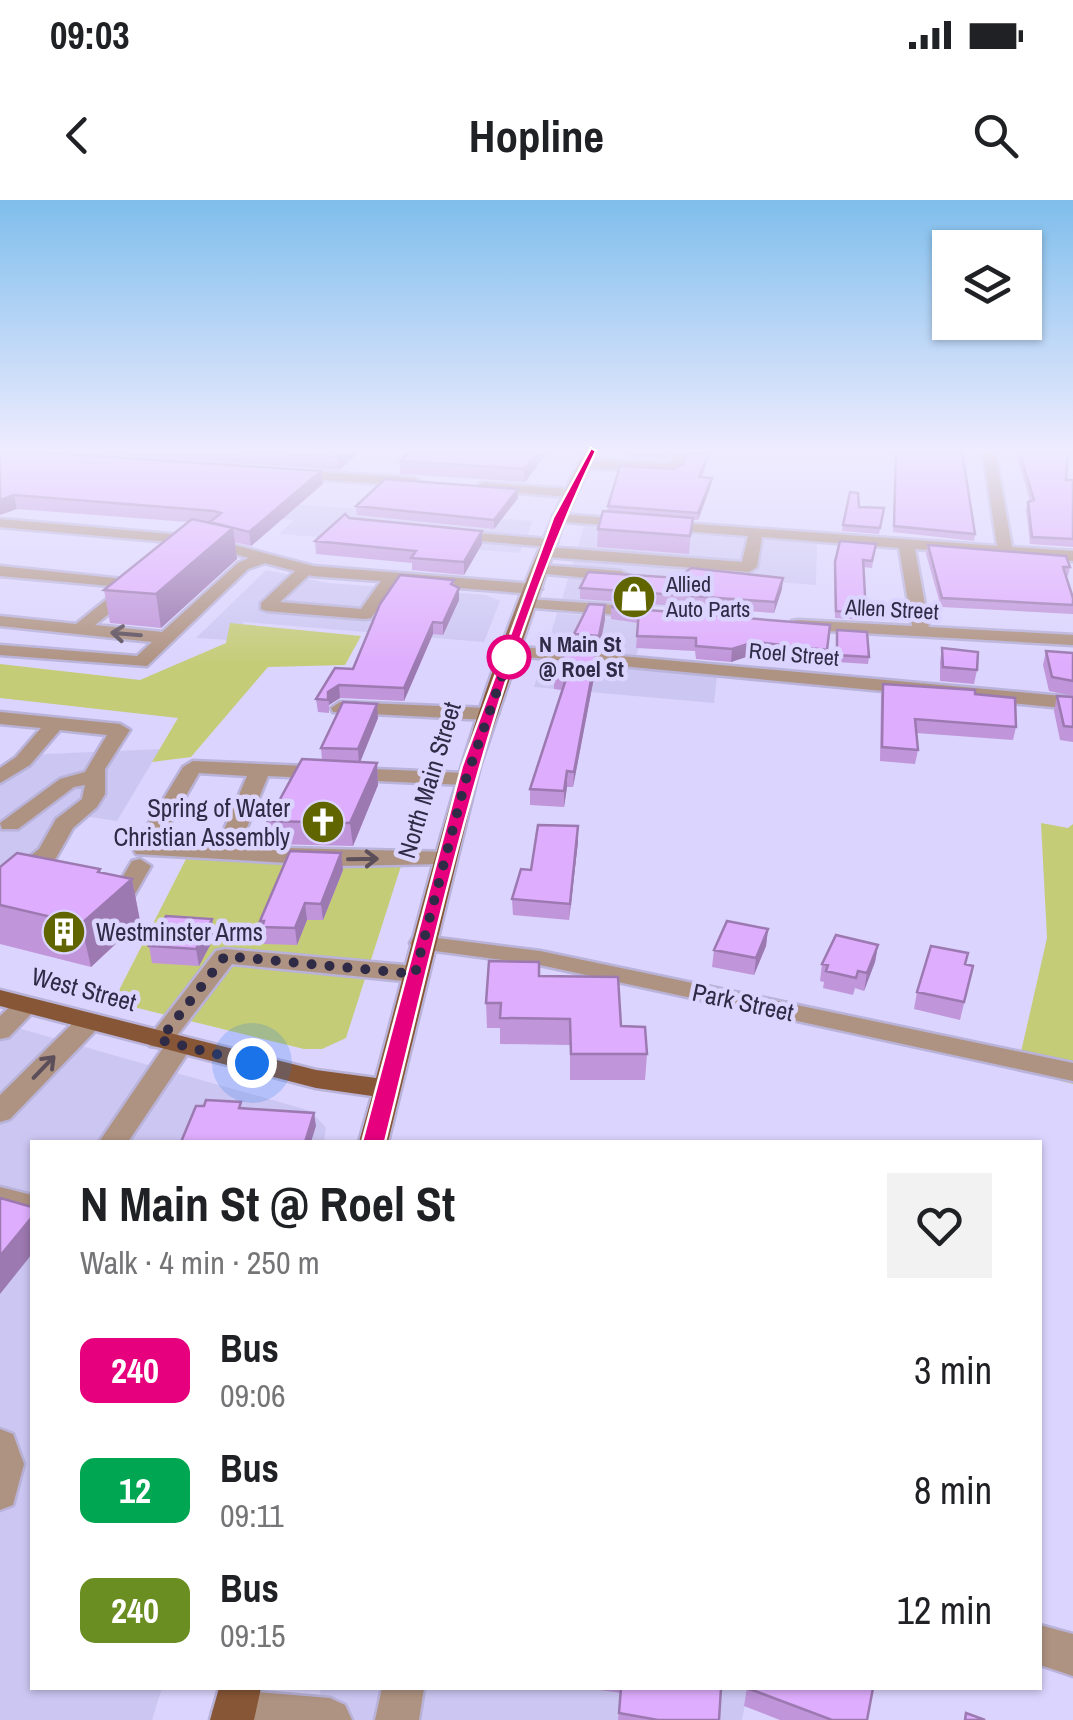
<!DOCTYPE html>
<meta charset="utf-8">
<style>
:root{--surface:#fff;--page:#f2f2f2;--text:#202124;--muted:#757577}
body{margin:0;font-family:"Archivo Narrow",sans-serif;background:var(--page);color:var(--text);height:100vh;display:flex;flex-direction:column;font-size:38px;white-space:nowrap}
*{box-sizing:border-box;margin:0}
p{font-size:32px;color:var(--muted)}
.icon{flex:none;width:55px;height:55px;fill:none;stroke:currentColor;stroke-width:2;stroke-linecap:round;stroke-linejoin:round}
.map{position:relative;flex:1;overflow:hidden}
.drawer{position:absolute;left:30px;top:940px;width:1012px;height:550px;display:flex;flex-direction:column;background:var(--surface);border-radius:0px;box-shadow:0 2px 8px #0004}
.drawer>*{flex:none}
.badge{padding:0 20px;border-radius:15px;font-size:35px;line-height:65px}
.tools{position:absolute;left:932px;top:30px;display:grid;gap:20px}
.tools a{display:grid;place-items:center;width:110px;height:110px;border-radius:0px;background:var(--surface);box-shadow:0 2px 8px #0004;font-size:50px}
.you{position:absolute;width:50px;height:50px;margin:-25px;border:8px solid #fff;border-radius:50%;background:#1a73e8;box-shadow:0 0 0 15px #1a73e833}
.map>.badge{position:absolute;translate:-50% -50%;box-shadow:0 0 0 5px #fff}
.round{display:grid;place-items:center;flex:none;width:105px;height:105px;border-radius:0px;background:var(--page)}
.overview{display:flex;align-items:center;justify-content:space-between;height:170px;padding:0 50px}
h1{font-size:48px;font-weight:700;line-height:75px}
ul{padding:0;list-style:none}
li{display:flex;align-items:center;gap:30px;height:120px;padding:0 50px}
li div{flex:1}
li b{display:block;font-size:38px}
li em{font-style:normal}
li .badge{min-width:110px;font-weight:700;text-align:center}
.status{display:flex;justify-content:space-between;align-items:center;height:70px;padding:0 50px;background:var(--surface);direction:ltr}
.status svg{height:28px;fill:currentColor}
header{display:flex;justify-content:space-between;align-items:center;height:130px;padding:0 50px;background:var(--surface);font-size:45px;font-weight:700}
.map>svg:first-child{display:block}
.built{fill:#ccc6f2}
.green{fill:#c5cc78}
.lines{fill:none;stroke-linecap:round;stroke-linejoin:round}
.minor-casing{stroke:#b9b2d9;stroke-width:5}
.major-casing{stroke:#b9b2d9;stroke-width:5}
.minor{fill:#af9382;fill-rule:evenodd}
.major{fill:#875636;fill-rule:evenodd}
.wall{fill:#c095da}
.shaded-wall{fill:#9c79b1}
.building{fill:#dfadfd;stroke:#9c79b1;stroke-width:2.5}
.oneway{stroke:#5c4f5a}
.line{fill:#e6007e;stroke:#fff;stroke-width:2.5}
.walk{stroke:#2f2a45;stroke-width:10;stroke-dasharray:0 18}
.stop-dot{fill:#fff;stroke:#e6007e;stroke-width:5}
.labels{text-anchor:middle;stroke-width:9;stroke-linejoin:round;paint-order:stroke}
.far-poi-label{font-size:22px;fill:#2f2a45;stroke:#dbd4fe;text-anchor:start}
.far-street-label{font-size:22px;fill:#2f2a45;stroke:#dbd4fe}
.far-stop-label{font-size:22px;font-weight:bold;fill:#2f2a45;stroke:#dbd4fe;text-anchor:start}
.street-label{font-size:25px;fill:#2f2a45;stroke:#dbd4fe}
.poi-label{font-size:25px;fill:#2f2a45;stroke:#dbd4fe;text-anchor:end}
</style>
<div class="status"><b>09:03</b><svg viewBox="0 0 49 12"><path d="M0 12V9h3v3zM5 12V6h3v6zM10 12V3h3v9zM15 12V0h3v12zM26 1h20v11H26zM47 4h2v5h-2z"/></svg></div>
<header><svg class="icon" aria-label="back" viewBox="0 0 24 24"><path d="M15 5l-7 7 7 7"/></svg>Hopline<svg class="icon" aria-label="search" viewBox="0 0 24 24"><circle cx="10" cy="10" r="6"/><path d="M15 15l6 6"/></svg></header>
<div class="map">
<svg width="1073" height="1520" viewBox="0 0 1073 1520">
<rect width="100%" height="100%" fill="#dbd4fe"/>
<!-- built -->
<path class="built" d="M219,299L533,321L520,353L279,334L294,320L204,312Z
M584,326L817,344L816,385L695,376L685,409L562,399Z
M266,370L328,383L486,395L500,401L484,442L244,422L233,440L196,438Z
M557,413L650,421L636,455L547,447Z
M542,461L717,477L714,503L534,487Z
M160,549L117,621L83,616L0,689V571L25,555Z
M0,823L311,911L326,928L324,942H32V1488H162L152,1520H0Z
M321,1488H748L742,1520H315Z"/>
<!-- green -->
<path class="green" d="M230,423L361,436L345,465L268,467L191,557L152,562L178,518L0,498V464L140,480L226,443Z
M1041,623L1068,628L1073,624V884L1061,881L1064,860L1021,852L1047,738Z
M186,659L401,666L346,838L322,849H304L113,802Z"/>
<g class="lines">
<!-- minor casing -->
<g class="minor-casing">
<path id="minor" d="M983,251H995L1012,347L1073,351V361L915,349L929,427L1073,435V445L792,429V421L798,420L912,426L899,348L762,337L757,367L749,372L547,357L539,352L547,347L742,362L748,336L553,321V315L558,314L997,346Z
M677,253L683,257L681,268L674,272L584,268L578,264L584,260L669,264Z
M289,270L414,278L421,282L414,286L284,277L282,274Z
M484,283L569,289L576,293L569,297L479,290V284Z
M0,319L204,337L313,366L534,384L542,389L534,394L396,383L371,418L365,419L267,411L261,409V403L295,371L265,363L248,369L147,466L0,455V445L137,456L152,442L0,426V416L76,424L122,387L0,376V366L142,381L144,384L140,389L95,425L162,432L238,363L249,358L203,345L0,327ZM309,375L312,376L381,381L361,409L280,402Z
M450,331L550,339L557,343L550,347L445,338V332Z
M541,365L621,371L629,376L621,381L536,373V367Z
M529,399L643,407L651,412L643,417L523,407V401Z
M511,446L1073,497V509L505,455V447Z
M340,502L488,508L498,514L488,520L333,512L331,508Z
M0,512L120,524L130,530L105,569V594L97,607L73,628L56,658L8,696L0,698V680L39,649L56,619L82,599L85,585L74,587L18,629H2L0,623L60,579L85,572L107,535L60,530L30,565L0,583V568L16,557L41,528L0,524Z
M193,561L465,573L475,579L465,585L268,576L239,647L452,652L455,657L452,662L444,664L339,666L136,654L133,649L183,567ZM199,573L247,576L217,646L159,643Z
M140,659L151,666L131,701L98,698L94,693L98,688H116L132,661Z
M422,736L540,751L1073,863V881L540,765L413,748L410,743L413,738Z
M225,749L415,766L428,774L415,782L232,764L176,837L189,839L193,845L128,942H99L163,848L150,846L147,840L216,751Z
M27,797L40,805L9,837L0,839V816L18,799Z
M89,814L98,816L102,822L98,828L10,919L0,922V895L80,816Z
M0,987L32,995V1017L0,1009Z
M0,1229L13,1234L24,1264L13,1305L0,1310Z
M1040,1425L1073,1434V1476L1040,1465Z
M382,1488H424L419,1520H375Z
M234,1490L330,1498L345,1505L352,1520H216L212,1512L219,1497Z"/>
</g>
<!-- major casing -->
<g class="major-casing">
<path id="major" d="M585,251H597L565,318L480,566L388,942H359L372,896L316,888L0,806V790L316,870L376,878C433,666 484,448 585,251Z
M219,1488H261L254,1520H210Z"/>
</g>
<!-- minor -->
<use href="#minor" class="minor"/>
<!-- major -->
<use href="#major" class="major"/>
</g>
<!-- wall -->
<path class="wall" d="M0,251L321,271L323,284L251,346L234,342L237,359L161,428L110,423L104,390L188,322L17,309Z
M53,251H361L339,270Z
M548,251L525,282L400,274V261Z
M628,251H669L668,259L628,258Z
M895,251L975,334L974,341L893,332Z
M1009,251H1068L1066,280H1073V347L1030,344L1026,309L1028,302L1030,301L1016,253H1009Z
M708,261L702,277L711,285L698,320H692L689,354L597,347L598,329L607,312L608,306L674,269Z
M850,292L859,307L884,308L879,334L842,331Z
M518,298L494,329L357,315L356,306Z
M349,318L482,344L464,375L412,370V363L316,354L315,341Z
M840,341L876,344L872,368L863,367L865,420L835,418L834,369Z
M928,345L1070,367L1068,376L1066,375L1073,398V414L941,407L926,354Z
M454,380V385L459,388V400L443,435L433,434L404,501L340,498L329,505V513L318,512L316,499Z
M580,388L782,389L774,413L580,399Z
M605,405V419L599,450L574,448V434Z
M611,407L830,425L825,463L752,455L731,462L696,459L695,451L636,448L638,423L611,419Z
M837,430L869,457L868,464L836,462Z
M942,448L977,470L974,484L940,481V462Z
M1046,451L1073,453V496L1049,491L1043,465Z
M596,453V467L573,587H567L564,607L530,605V589L562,490L554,489V475Z
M883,484L975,494L1016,527L1013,540L916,533L918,550L915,564L880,561L881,496Z
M1057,496L1073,497V542L1060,540L1054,511Z
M378,518L360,562L377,563L378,585L353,646L271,644L268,621L322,560L321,548Z
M578,642L569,720L513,715L512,699L531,670Z
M343,670L323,720H307L297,745L264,744L260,721Z
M101,672L132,679L140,721L91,767L0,744V705Z
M768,729L766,746L754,775L712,767L714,750Z
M215,736L199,766L152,763L149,746Z
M878,745L875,762L864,791L855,788L853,795L823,788L824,782L820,781L822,764Z
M965,764L973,766L960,820L914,809L917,792Z
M539,776L621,826L647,854L645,880H570V845L500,844V828H487L486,803Z
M586,1488H721L719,1520H618L621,1493Z
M747,1488L867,1520H780L744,1506Z"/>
<!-- shaded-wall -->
<path class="shaded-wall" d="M345,251H361L339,270L338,257Z
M539,251H548L525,282L524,269Z
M321,271L323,284L251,346L249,332Z
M712,278L711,285L698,320V313Z
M518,289V298L494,329V320Z
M14,295L17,309L0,315V300Z
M233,328L237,359L161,428L156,394Z
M482,331V344L464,375V362Z
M783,378L782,389L774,413L775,402Z
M459,388V400L443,435V423Z
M605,405V419L599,450V436Z
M433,422V434L404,501V488Z
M754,442L752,455L731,462L732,449Z
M596,453V467L573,587L574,572Z
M339,485L340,498L329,505L328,492Z
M377,504L378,518L359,565L358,549Z
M377,563L378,585L353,646L350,623Z
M567,571V587L564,607V591Z
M578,626V642L569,720L570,704Z
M341,653L343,670L323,720L321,704Z
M100,669L107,701L132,679L140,721L91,767L81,724L98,672Z
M305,703L307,720L297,745L295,728Z
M212,719L215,736L199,766L196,749Z
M768,729L766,746L754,775L756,758Z
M878,745L875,762L864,791L867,773Z
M314,913L316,926L311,942H305Z
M32,1017V1054L0,1094V1056Z"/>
<!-- building -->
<path class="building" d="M0,251H23L321,271L249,332L210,322L221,313L214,311L14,295L0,300Z
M242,251H345L338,257Z
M411,251H539L524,269L400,261Z
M896,251H962L975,334L894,326Z
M1019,251H1068L1066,280H1073V339L1032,337L1028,302L1034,300Z
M687,253L709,254L699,277L712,278L698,313L608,306L620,266L674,269L683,264Z
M385,279L518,289L494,320L356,306Z
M850,292L858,293L859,307L884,308L880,328L843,325Z
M603,311L693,318L690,336L598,329Z
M345,314L349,318L482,331L464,362L411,358L416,351L315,341Z
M192,319L233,328L156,394L104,390Z
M840,341L876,344L872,361L863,360L866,413L836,411L835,362Z
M928,345L1066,356L1070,367H1063L1073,398V405L942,398Z
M691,368L783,378L775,402L580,388L588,372L678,378Z
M400,375L454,380L451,384L459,388L443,423L433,422L404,488L339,485L328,492V500L316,499L335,468L353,469L380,404Z
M589,404L605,405L599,436L574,434Z
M611,407L830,425L827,450L754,442L732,449L696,446V438L637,436L639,410Z
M837,430L867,432L869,457L837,455Z
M942,448L978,452L977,470L943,467Z
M566,451L596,453L574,572L567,571L564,591L530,589L567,476L554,475Z
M1046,451L1073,453V481L1052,477Z
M883,484L975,490V494L1015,498L1016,527L915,519L918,550L882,547Z
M1057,496L1073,497V527L1064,526Z
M343,502L377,504L358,549L321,548Z
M302,559L377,563L350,623L268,621Z
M538,625L578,626L570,704L512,699L521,669L531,670Z
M290,651L341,653L321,704L305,703L295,728L262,727L264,721H260Z
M17,653L100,669L98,672L132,679L81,724L0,705V667Z
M166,716L212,719L196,749L149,746Z
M727,721L768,729L756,758L714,750Z
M836,735L878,745L867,773L858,771L856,778L826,771L828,765L822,764Z
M931,746L968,753L965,764L973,766L964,802L917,792Z
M489,761L539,762V776L618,777L621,826L645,827L647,854H571L570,819L500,818L501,803H486Z
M206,900L241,902L239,908L314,913L305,942H181L196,906H204Z
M0,998L32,1007V1017L0,1056Z
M621,1488H721L719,1520H658L619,1513Z
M747,1488H873L867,1520H832Z
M966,1513L985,1520H965Z"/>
<!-- one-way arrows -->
<defs><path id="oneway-shaft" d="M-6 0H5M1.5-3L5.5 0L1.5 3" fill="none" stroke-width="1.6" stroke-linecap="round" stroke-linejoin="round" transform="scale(2.5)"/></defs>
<g class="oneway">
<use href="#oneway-shaft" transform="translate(126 434) rotate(-175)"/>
<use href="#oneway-shaft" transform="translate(363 659) rotate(-1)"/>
<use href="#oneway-shaft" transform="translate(44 867) rotate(-46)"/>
</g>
<!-- sky -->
<linearGradient id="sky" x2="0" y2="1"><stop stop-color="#7fbeec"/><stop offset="0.54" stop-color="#efecff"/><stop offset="1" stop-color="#efecff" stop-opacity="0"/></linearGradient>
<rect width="1073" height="464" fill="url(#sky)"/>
<!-- line -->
<path class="line" d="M591,248L596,251C492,469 443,708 385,942L382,948H366L362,942L462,566L553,318Z"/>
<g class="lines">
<!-- walk -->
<path class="walk" d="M252,863L160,840L225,756L415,774L466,579L511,451L509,457"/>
</g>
<!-- icons -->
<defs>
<g id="shop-disc" transform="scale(2.25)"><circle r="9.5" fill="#616500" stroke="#dbd4fe"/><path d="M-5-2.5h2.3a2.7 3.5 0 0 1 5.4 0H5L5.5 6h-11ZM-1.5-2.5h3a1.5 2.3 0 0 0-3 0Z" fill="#fff"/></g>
<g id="church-disc" transform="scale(2.25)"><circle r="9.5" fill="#616500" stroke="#dbd4fe"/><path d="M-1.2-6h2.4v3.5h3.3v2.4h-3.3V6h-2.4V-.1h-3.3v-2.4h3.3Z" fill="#fff"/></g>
<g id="building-disc" transform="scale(2.25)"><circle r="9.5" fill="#616500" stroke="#dbd4fe"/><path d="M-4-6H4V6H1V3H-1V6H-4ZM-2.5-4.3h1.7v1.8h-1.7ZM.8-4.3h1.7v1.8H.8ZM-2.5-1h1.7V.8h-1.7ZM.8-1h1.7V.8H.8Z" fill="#fff"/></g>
</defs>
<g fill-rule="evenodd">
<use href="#shop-disc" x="634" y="397"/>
<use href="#church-disc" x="323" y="622"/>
<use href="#building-disc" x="64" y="732"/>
</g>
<!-- markers -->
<circle class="stop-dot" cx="509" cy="457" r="20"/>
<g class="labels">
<!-- far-poi labels -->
<g class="far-poi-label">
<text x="666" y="392">Allied<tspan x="666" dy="25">Auto Parts</tspan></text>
</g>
<!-- far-street labels -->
<g class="far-street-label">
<text transform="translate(892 409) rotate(3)" y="8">Allen Street</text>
<text transform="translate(794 454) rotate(5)" y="8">Roel Street</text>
</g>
<!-- far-stop labels -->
<g class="far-stop-label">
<text x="539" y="452">N Main St<tspan x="539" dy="25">@ Roel St</tspan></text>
</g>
<!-- street labels -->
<g class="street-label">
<text transform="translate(429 580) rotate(-73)" y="9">North Main Street</text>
<text transform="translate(84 789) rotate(15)" y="9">West Street</text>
<text transform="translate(743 802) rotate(12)" y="9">Park Street</text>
</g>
<!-- poi labels -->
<g class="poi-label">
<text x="290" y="617">Spring of Water<tspan x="290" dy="29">Christian Assembly</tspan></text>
<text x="96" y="741" text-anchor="start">Westminster Arms</text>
</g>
</g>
</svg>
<div class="tools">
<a><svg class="icon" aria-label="layers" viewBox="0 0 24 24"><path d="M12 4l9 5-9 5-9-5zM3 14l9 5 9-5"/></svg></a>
</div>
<div class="you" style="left:252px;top:863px"></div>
<section class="drawer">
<div class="overview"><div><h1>N Main St @ Roel St</h1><p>Walk · 4 min · 250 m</p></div><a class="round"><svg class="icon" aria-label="heart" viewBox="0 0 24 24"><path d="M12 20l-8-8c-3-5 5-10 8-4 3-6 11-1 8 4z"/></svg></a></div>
<ul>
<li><span class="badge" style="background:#e6007e;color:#fff">240</span><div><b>Bus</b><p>09:06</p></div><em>3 min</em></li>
<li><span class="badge" style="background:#00a651;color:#fff">12</span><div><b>Bus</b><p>09:11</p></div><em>8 min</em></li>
<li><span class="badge" style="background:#6b8e23;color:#fff">240</span><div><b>Bus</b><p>09:15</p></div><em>12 min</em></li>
</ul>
</section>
</div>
